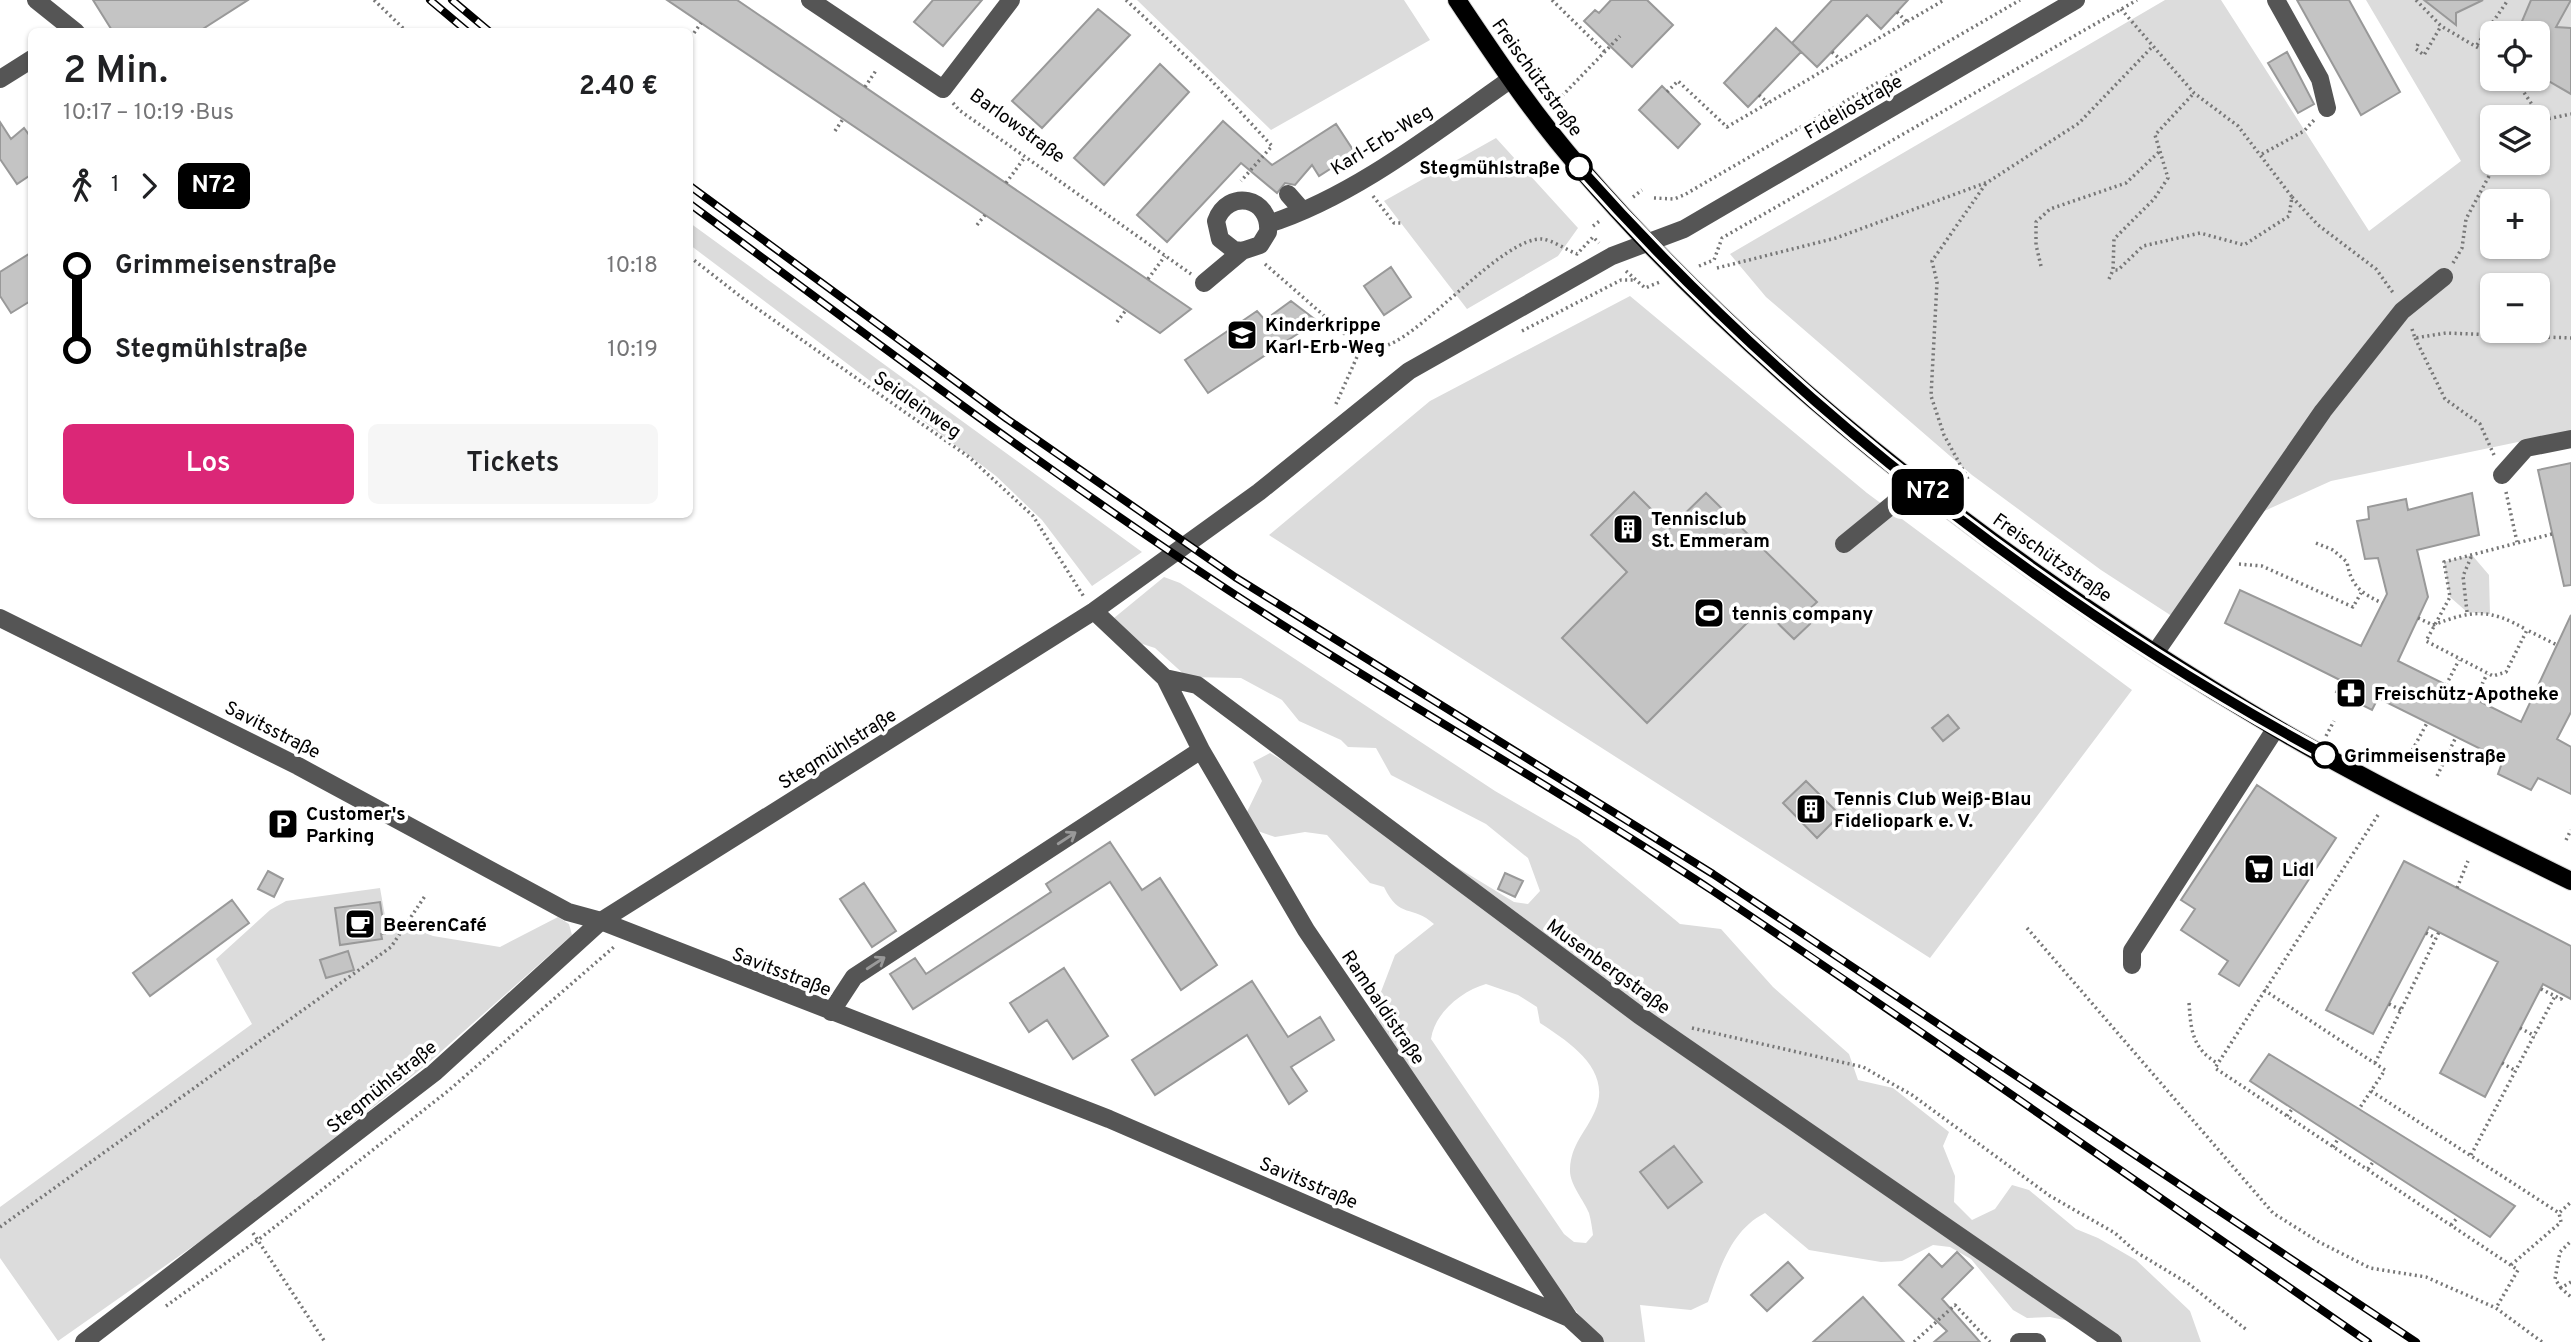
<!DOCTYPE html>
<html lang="de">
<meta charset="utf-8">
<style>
:root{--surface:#fff;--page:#f6f6f6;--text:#202124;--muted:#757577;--accent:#db2777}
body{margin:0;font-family:Overpass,sans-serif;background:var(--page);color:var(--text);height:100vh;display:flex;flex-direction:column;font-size:26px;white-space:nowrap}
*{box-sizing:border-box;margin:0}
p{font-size:23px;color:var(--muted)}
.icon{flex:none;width:38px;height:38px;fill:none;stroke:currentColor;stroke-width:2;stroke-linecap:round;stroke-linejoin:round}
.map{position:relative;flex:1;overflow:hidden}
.side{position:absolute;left:28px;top:28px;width:665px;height:490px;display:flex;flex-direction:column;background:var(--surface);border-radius:10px;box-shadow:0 2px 5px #0004}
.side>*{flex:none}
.badge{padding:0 14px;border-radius:10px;font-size:24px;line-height:46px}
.fabs{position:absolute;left:2480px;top:21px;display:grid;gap:14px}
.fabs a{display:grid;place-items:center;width:70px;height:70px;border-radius:10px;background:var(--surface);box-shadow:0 2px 5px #0004;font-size:35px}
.map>.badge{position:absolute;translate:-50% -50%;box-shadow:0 0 0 4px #fff}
.legs{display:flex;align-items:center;gap:10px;height:77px;padding:0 35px;font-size:23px}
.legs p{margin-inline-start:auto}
.overview{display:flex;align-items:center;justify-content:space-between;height:119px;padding:0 35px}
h1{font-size:38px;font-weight:600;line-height:52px}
.primary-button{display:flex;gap:14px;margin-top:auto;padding:14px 35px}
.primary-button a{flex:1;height:80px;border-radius:10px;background:var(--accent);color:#fff;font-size:28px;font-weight:600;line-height:80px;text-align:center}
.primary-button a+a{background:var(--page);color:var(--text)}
ul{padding:0 35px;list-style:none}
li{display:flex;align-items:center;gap:24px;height:84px;font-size:26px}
li i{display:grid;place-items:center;width:10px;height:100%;margin:0 9px;background:currentColor}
li i::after{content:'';width:18px;height:18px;margin:-9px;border:5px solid;border-radius:50%;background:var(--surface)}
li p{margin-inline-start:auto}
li:first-child i{background:linear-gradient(#0000 50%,currentColor 0)}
li:last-child i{background:linear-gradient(currentColor 50%,#0000 0)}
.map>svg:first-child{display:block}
.green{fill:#dcdcdc;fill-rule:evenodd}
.building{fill:#c4c4c4;stroke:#999;stroke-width:2}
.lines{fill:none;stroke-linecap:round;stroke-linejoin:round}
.major-casing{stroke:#dbdbdb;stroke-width:20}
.path{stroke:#777;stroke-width:3.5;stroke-dasharray:2 3.5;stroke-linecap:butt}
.minor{stroke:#555;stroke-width:18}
.major{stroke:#000;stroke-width:18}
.rail-casing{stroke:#000;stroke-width:8}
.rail{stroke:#fff;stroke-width:5;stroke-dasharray:16;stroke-linecap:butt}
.oneway{stroke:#999}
.line-1-casing{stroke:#fff;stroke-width:16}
.line-1{stroke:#000;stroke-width:10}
.stop-1-dot{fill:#fff;stroke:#000;stroke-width:3.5}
.labels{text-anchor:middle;stroke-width:7;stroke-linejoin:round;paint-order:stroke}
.street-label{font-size:19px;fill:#000;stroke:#fff}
.stop-label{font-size:19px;font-weight:bold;fill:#000;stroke:#fff;text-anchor:end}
.poi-label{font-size:19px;font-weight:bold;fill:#000;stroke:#fff;text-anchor:start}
</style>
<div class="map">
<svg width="2571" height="1342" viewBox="0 0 2571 1342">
<rect width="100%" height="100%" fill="#fff"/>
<!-- green -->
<path class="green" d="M1137,0H1404L1430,40L1271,130Z
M2165,0H2221L2369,231L2461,161L2366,0H2571V431L2331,481L2262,512L2184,624L2101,570L1972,475L1766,297L1730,254ZM2492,33H2538V79H2492ZM2492,117H2538V163H2492ZM2492,201H2538V247H2492ZM2492,285H2538V331H2492Z
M1496,138L1578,228L1558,256L1467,309L1384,201Z
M690,223L1142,552L1092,586L1042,520L996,476L690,245Z
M1630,296L1867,493L2132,690L1930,958L1269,535L1430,401Z
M2472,555L2489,575L2490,614L2467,612L2450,597L2444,562Z
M1164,577L1180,583L1495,791L1578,839L1680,924L1721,929L1773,987L1849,1054L1858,1080L1893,1088L1949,1132L1943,1146L1955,1176L1954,1202L1972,1220L1995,1209L2012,1185L2029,1190L2076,1229L2098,1238L2136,1260L2190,1311L2201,1342H2120L2098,1327L2050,1317L2027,1318L2013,1310L1971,1259L1950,1247L1933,1245L1902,1261L1881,1262L1809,1250L1765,1213C1731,1230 1720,1268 1708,1302L1691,1310L1640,1305L1645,1342H1602L1539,1267L1374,1019L1379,997L1395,955L1434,924C1412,904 1400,920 1384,887L1370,883L1327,835L1305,832L1275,837L1252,829L1246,814L1262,781L1253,762L1270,753L1514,902L1528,904L1540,891L1528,858L1486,824L1391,775L1376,748L1348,747L1341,740L1299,721L1282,700L1241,678L1187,677L1155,648L1130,640L1114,618ZM1486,984L1518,995L1537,1007L1540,1023C1569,1042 1613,1070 1595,1111C1586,1132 1571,1144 1570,1169C1569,1184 1584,1200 1589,1213C1591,1220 1592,1228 1593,1235L1586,1243L1574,1242L1564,1234L1431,1039C1435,1012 1462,991 1486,984Z
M380,888L385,916L433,936L500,947L558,917L569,924L572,935L427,1064L239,1214L58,1341L0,1258V1207L252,1024L216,959L270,910L286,901Z"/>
<!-- building -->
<path class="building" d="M93,0H248L198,32H113Z
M667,0H737L1191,309L1160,333Z
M933,0H982L943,46L914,22Z
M1611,0H1647L1673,25L1632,67L1584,21L1595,10L1599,13Z
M1832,0H1908L1881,29L1867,15L1817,67L1792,43Z
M2297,0H2349L2400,92L2361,115Z
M2424,0H2483L2456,13V25Z
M2531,0H2571L2556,27L2571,28V94L2538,75V33H2517Z
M1098,9L1130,35L1042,128L1012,101Z
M1776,28L1801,52L1748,107L1724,83Z
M2287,52L2314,104L2298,113L2268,63Z
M1160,64L1189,92L1104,185L1074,158Z
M1662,86L1700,124L1678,148L1639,110Z
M1223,121L1272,165L1336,124L1355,153L1319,176L1312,165L1295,185L1285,183L1277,193L1241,163L1167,242L1137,215Z
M0,122L11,139L24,128L32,139V174L17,184L0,159Z
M32,252V300L11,313L0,296V272Z
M1391,267L1411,297L1384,315L1364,286Z
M1291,301L1317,321L1208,393L1185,360L1257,311L1265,320Z
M2571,463V585L2564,586L2538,470Z
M1634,492L1670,528L1706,493L1817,602L1803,615L1810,624L1794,639L1762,608L1647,723L1562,638L1627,572L1591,535Z
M2472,493L2479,535L2417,550L2428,597L2398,661L2521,722L2571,615V712L2557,739L2571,747V794L2538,778L2531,790L2498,774L2503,760L2378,698L2372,710L2336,692L2342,681L2225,623L2240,590L2361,646L2387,594L2378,558L2365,559L2357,521L2369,519L2368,507L2406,499L2408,510Z
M1948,715L1959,728L1943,741L1932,728Z
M1806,781L1840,815L1817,838L1783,803Z
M2257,785L2336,838L2239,986L2219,974L2228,961L2181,930L2195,909L2181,900Z
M1110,842L1142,890L1160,878L1217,965L1181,990L1110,882L913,1009L890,974L915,958L926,974L1051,892L1046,884Z
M2404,861L2571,946V999L2543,984L2485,1097L2440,1073L2498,962L2429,927L2373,1034L2326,1010Z
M268,871L283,879L274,897L258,889Z
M1505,873L1523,881L1515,897L1498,889Z
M864,883L896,931L872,947L840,899Z
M232,900L249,923L150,996L133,973Z
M380,902L385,934H381L382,939L340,945L335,908Z
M348,951L354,970L326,978L320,960Z
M1064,968L1108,1036L1073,1059L1047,1020L1029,1032L1010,1003Z
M1252,981L1288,1037L1320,1017L1334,1040L1291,1067L1307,1091L1289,1104L1247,1035L1155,1095L1132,1060Z
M2269,1054L2359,1109L2515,1206L2490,1237L2250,1081Z
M1674,1146L1702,1182L1668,1208L1640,1172Z
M1957,1252L1973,1268L1942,1299L1980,1342H1934L1947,1331L1899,1285L1929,1254L1942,1267Z
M1788,1262L1803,1278L1767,1311L1751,1295Z
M1863,1297L1904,1342H1813Z"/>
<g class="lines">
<!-- major casing -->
<g class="major-casing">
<path id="major" d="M1457,0C1496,58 1535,117 1581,169C1772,390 2025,580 2276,728C2371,784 2472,832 2571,881"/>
</g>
<!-- path -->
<path class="path" d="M374,0L407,32
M1126,0L1210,79L1272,146L1241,181
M1552,0L1605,52
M2416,0L2441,26L2492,56
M2121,9L2153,46
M1897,12L1907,22
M694,33L701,23
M2418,44L2416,49L2424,55L2441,26
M2477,45L2508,0
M1832,52L1841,60
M2515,79L2541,118
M865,87L877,69
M1667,92L1678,81L1727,127L1944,0
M1759,95L1768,103
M1562,96L1620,36
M953,103L959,110L1191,274
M2538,121L2571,114
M835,131L843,119
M2262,154L2304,131L2315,119
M1006,183L1025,157
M1373,196L1394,223H1401
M1633,197L1642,190
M2292,197L2318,225L2376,269L2394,294
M1654,198L1674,199L1684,195L2020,0
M977,225L985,215
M1593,226L1601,220
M690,257L745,300L969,457L1033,516L1084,597
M2453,263L2462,248L2466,219L2496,163
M1265,264L1361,348L1335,406
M1699,266L1714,260L1722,238L2137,0
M2041,266L2036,245V222L2050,209L2126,183L2160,151
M1717,268L1836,238L1988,182L2079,123L2153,46L2194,93L2238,126L2292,197L2289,216L2244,245L2200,233L2143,246L2118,270H2113
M1626,271L1645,288L1660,282
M1148,279L1165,256
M2109,279L2113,270L2114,239L2154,199L2168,178L2155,135L2194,93
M1117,322L1126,310
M2412,329L2415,338L2446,333L2571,338
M1522,331L1621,280H1634
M2415,338L2445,399L2480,424L2494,455
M1361,348C1370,347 1381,348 1388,345C1427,330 1504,237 1542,239C1552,240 1567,250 1577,254L1593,237L1599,243
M1968,479L1944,435L1931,396L1937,282L1932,261L1987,182
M2506,492L2517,542
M2552,534L2444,562L2450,597L2426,641L2493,676L2506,672L2527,630L2557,645
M2316,543L2333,550L2347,562C2351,586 2361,593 2382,603
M2239,564L2262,566L2353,607L2361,593
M2467,612L2463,576L2472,555
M2418,618L2433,625C2473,610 2489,608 2527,630
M2446,685L2459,660
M2475,699L2487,674
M2326,736L2334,721
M2407,760L2427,723
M2437,776L2456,737
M2378,815L2215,1068L2518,1270L2496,1308
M2566,840L2571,830
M2457,888L2468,861
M2027,928L2273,1213L2319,1242L2370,1268L2426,1277L2496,1308L2542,1342
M2426,933L2436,938
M2541,989L2561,999L2563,994
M2264,990L2385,1070L2359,1109
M2189,1003C2191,1030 2192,1048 2217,1063
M2389,1004L2401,1010
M1692,1028L1863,1067L1912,1095L2050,1196L2115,1233L2136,1252L2189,1284L2248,1331
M2520,1028L2535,1036
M2375,1063L2439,932
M2502,1063L2516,1071
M2371,1091L2559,1213L2571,1202
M2287,1116L2292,1109
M2333,1147L2338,1139
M2471,1155L2555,996
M2368,1169L2373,1162
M2451,1225L2458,1217
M0,1227L391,947L425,896
M253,1233L325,1342
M2511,1265L2561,1222L2559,1213
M2571,1282L2561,1288L2571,1297
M2561,1288L2555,1279L2560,1252L2571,1241
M166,1306L258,1240L448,1091L615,946
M1914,1342L1955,1305L1990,1342"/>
<!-- minor -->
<path class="minor" d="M36,0L76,32
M810,0L943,89L1011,0
M2276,0L2320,79L2327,108
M0,79L32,59
M1288,194L1302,210
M1268,224C1354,197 1438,130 1511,79
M1204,283L1242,251L1260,245L1268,232C1271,197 1228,188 1216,221L1220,239L1234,250L1242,251
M2502,475L2526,448L2571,439
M1844,544L1893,504L1913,482
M1094,611L1165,678L1197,685L1639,1015L2113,1342
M0,618L298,766L568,912L601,921L1109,1119L1569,1318
M2155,653L2323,411L2402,311L2444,277
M1165,678L1201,750L1306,930L1569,1318L1595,1342
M2132,965V951L2276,728
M831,1012L854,977L1201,750
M84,1342L435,1072L601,921L1094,611L1259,492L1409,371L1612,256L1684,229L2076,0
M2019,1342H2037"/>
<!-- major -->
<use href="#major" class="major"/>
<!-- rail casing -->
<g class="rail-casing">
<path id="rail" d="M430,0L468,32
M452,0L490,32
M690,186L1007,419L1235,577L1713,874L2416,1342
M690,204C867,335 1043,469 1228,590C1387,694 1554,786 1713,891C1933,1038 2150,1191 2368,1342"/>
</g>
<!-- rail -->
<use href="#rail" class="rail"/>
</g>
<!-- one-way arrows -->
<defs><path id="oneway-shaft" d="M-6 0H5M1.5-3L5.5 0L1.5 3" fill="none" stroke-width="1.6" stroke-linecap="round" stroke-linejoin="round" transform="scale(1.75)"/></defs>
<g class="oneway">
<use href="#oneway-shaft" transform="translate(1067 838) rotate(-33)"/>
<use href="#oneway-shaft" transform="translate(876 963) rotate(-33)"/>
</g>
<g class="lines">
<!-- line-1 casing -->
<g class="line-1-casing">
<path id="line-1" d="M1579,167C1788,403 2048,605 2325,755"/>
</g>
<!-- line-1 -->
<use href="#line-1" class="line-1"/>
</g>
<!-- icons -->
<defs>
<g id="school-square" transform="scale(1.575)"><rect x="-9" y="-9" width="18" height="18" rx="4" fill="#000" stroke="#fff"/><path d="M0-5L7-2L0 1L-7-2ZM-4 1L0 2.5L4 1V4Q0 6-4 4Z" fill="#fff"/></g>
<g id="building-square" transform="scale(1.575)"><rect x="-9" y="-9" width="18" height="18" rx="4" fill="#000" stroke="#fff"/><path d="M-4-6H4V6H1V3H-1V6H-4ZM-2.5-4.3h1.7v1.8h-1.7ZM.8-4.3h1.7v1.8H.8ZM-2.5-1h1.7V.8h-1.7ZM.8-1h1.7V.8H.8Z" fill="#fff"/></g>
<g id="stadium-square" transform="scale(1.575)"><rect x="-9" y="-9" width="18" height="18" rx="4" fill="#000" stroke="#fff"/><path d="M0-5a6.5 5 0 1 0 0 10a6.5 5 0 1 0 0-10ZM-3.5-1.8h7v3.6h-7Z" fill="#fff"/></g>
<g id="pharmacy-square" transform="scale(1.575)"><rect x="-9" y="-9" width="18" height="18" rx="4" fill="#000" stroke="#fff"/><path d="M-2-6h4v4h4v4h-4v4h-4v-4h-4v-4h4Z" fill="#fff"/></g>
<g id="parking-square" transform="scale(1.575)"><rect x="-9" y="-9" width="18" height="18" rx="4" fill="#000" stroke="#fff"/><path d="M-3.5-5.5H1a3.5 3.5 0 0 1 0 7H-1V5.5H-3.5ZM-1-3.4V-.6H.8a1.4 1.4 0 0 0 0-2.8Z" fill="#fff"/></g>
<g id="supermarket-square" transform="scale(1.575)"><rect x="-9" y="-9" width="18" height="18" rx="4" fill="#000" stroke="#fff"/><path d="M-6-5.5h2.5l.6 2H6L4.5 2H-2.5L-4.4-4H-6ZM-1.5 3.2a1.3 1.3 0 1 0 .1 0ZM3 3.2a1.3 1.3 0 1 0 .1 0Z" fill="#fff"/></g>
<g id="cafe-square" transform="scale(1.575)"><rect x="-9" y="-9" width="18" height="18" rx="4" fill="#000" stroke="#fff"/><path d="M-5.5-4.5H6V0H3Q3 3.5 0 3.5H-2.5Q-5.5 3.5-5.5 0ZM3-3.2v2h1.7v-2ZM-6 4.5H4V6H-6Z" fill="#fff"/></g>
</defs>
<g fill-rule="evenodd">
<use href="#school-square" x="1242" y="335"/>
<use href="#building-square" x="1628" y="529"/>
<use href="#stadium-square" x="1709" y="613"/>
<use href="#pharmacy-square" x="2351" y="693"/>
<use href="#building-square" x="1811" y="809"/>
<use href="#parking-square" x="283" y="824"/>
<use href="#supermarket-square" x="2259" y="869"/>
<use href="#cafe-square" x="360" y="924"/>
</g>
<!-- markers -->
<g class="stop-1-dot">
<circle cx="1579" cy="167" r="12"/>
<circle cx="2325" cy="755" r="12"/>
</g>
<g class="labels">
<!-- street labels -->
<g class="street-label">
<text transform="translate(1538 77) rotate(54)" y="7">Freischützstraße</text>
<text transform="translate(1853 106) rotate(-30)" y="7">Fideliostraße</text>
<text transform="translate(1018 125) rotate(36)" y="7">Barlowstraße</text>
<text transform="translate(1381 139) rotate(-32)" y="7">Karl-Erb-Weg</text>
<text transform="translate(918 404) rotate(35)" y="7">Seidleinweg</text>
<text transform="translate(2053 557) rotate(35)" y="7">Freischützstraße</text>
<text transform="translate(273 729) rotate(27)" y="7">Savitsstraße</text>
<text transform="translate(837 748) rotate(-32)" y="7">Stegmühlstraße</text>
<text transform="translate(1609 966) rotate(36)" y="7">Musenbergstraße</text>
<text transform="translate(782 971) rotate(21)" y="7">Savitsstraße</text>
<text transform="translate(1384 1007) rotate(56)" y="7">Rambaldistraße</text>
<text transform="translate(381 1086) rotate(-39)" y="7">Stegmühlstraße</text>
<text transform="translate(1309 1182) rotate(23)" y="7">Savitsstraße</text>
</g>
<!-- stop labels -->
<g class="stop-label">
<text x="1560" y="174">Stegmühlstraße</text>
<text x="2344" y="762" text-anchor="start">Grimmeisenstraße</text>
</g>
<!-- poi labels -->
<g class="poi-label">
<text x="1265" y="331">Kinderkrippe<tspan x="1265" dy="22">Karl-Erb-Weg</tspan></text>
<text x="1651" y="525">Tennisclub<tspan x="1651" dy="22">St. Emmeram</tspan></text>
<text x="1732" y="620">tennis company</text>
<text x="2374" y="700">Freischütz-Apotheke</text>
<text x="1834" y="805">Tennis Club Weiß-Blau<tspan x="1834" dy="22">Fideliopark e. V.</tspan></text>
<text x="306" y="820">Customer's<tspan x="306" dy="22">Parking</tspan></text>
<text x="2282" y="876">Lidl</text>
<text x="383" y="931">BeerenCafé</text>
</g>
</g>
</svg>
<div class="fabs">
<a><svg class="icon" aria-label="locate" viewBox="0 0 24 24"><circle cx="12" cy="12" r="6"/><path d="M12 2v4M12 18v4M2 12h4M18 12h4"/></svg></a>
<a><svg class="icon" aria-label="layers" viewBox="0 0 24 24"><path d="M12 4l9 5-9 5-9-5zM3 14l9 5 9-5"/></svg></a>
<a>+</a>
<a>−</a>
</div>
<b class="badge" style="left:1928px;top:492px;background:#000;color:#fff">N72</b>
<section class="side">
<div class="overview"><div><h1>2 Min.</h1><p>10:17 – 10:19 · Bus</p></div><b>2.40 €</b></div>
<div class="legs"><svg class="icon" aria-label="walk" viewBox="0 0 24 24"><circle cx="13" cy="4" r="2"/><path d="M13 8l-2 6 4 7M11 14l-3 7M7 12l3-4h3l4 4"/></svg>1<svg class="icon" aria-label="forward" viewBox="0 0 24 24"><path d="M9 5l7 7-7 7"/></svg><b class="badge" style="background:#000;color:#fff">N72</b></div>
<ul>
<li><i style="color:#000"></i><b>Grimmeisenstraße</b><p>10:18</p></li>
<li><i style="color:#000"></i><b>Stegmühlstraße</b><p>10:19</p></li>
</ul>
<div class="primary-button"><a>Los</a><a>Tickets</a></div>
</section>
</div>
